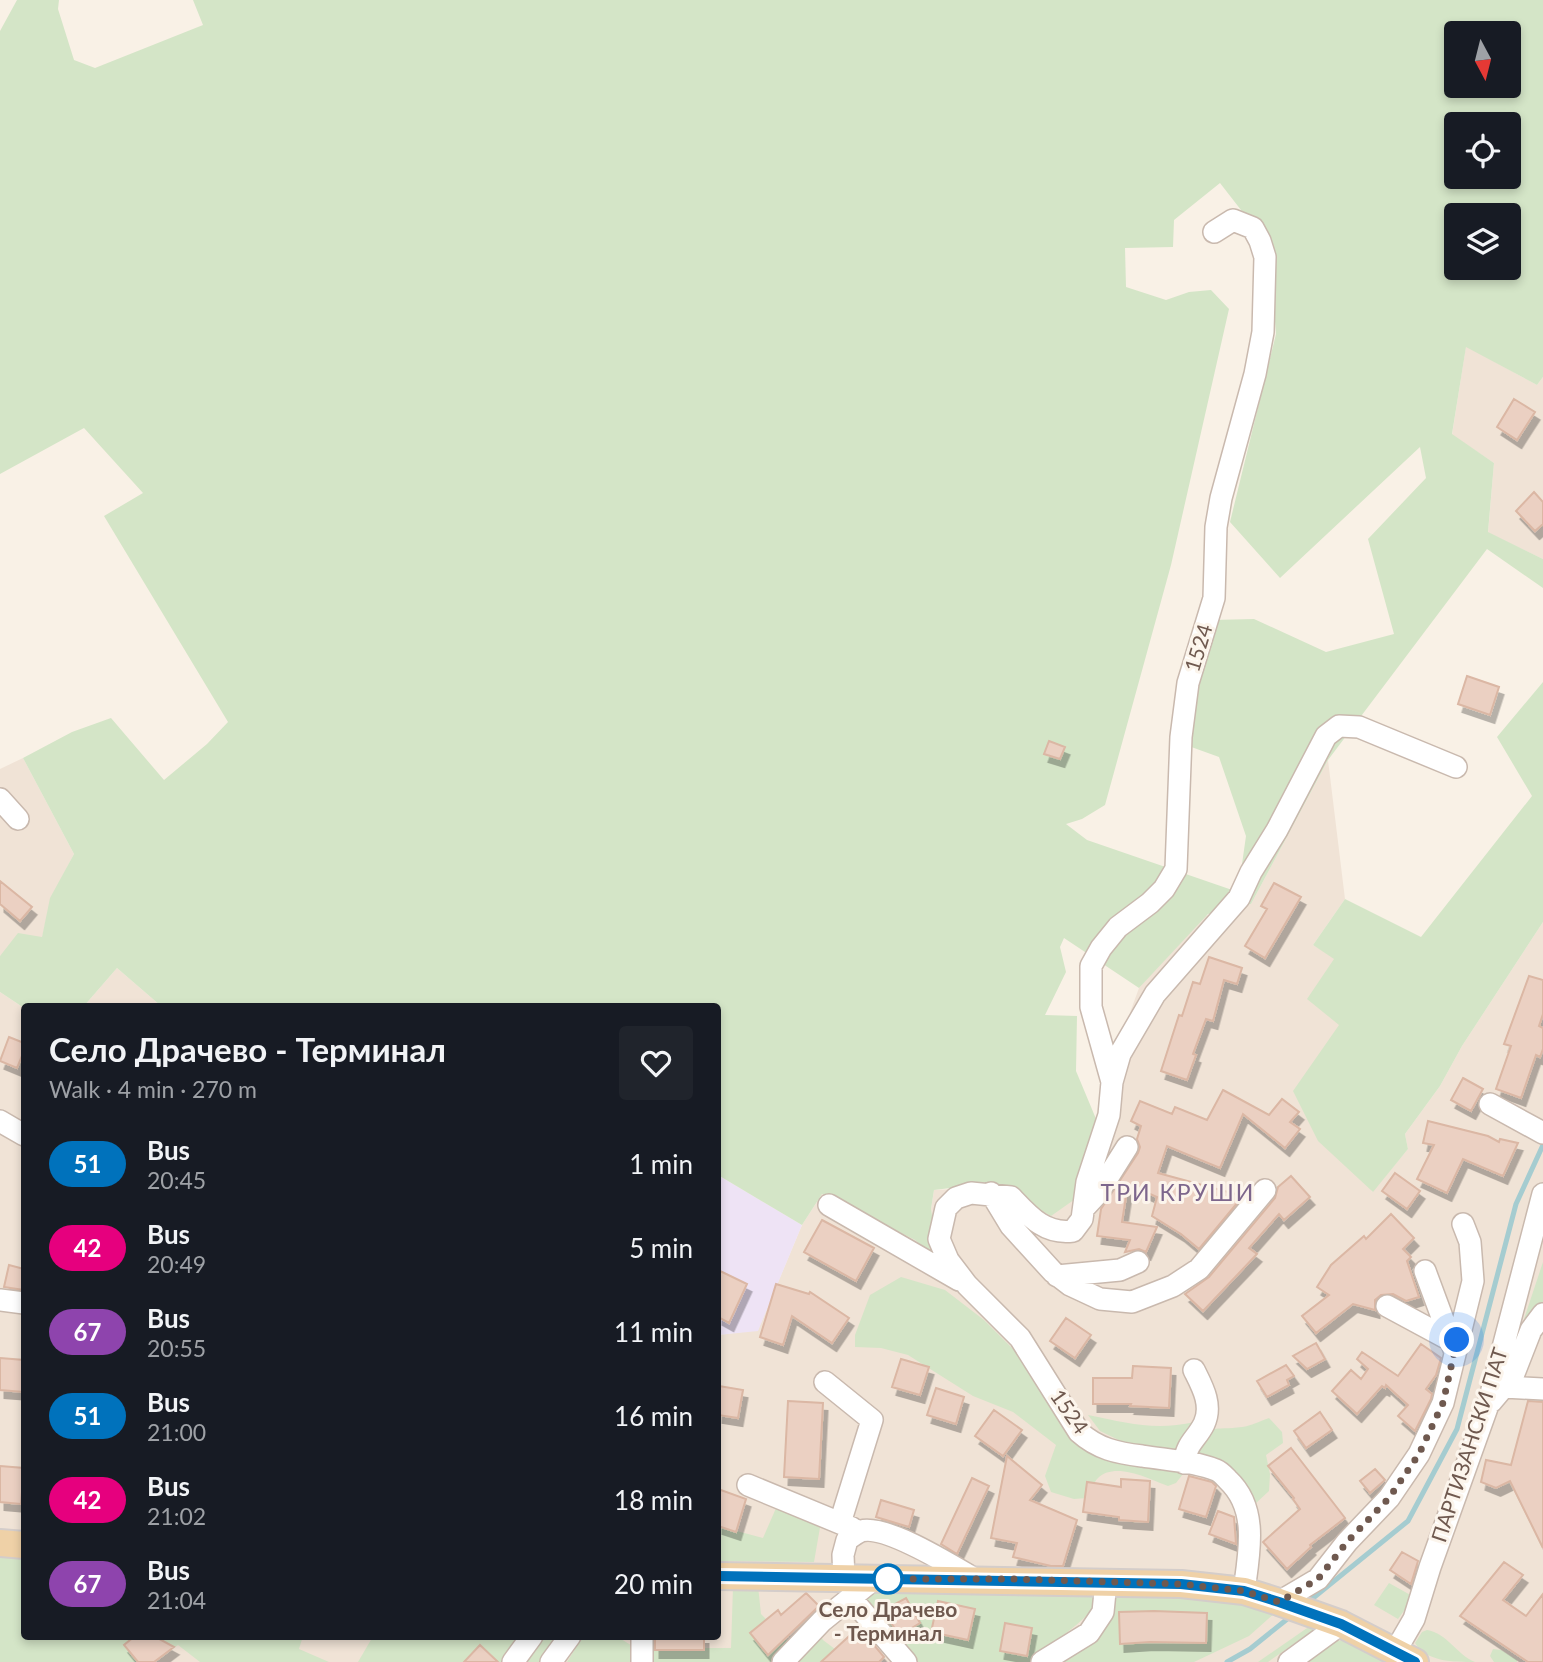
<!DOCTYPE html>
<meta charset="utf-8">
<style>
:root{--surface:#171b24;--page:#20242c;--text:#f1f3f6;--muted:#9ea1a6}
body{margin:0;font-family:Lato,sans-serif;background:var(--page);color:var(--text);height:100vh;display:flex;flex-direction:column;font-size:26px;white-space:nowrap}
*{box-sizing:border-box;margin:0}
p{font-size:23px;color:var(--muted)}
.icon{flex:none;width:38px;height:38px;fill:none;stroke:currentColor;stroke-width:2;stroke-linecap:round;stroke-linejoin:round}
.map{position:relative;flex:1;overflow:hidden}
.panel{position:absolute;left:21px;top:1003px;width:700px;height:637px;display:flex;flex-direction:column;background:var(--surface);border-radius:7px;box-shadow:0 4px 10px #0003}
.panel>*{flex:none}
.badge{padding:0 14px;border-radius:23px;font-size:24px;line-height:46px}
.needle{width:46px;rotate:173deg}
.buttons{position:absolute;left:1444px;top:21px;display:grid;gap:14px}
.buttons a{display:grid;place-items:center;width:77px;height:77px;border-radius:7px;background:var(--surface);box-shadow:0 4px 10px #0003;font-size:35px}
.you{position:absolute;width:35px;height:35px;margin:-18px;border:5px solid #fff;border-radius:50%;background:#1a73e8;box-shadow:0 0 0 10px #1a73e833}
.map>.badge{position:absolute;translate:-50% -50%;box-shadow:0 0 0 4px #fff}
.round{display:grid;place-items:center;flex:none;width:74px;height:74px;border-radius:7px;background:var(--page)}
.summary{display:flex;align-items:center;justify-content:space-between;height:119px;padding:0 28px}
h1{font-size:33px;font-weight:700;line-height:52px}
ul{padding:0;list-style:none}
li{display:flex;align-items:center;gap:21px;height:84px;padding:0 28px}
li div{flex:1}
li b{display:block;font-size:26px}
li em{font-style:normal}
li .badge{min-width:77px;font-weight:700;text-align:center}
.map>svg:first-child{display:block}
.residential{fill:#f0e3d6}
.education{fill:#eee3f5}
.green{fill:#d4e5c7;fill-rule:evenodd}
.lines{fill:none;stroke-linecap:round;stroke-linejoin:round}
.stream{stroke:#a5ccd0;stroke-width:5}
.building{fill:#ebd0c2;stroke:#dbb7a4;stroke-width:2;filter:url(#shadow)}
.minor-casing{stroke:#c9b9ae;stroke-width:24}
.major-casing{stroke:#d4cdca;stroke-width:30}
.minor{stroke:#fff;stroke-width:21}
.major{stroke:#efd1a7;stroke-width:26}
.line-casing{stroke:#fff;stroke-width:16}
.line{stroke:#0072bc;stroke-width:10}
.walk{stroke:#6f594f;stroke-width:7;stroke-dasharray:0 12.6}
.stop-dot{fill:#fff;stroke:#0072bc;stroke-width:3.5}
.labels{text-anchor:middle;stroke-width:6;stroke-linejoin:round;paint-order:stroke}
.street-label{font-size:21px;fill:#6f594f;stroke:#fcf5ec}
.stop-label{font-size:21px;font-weight:bold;fill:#6f594f;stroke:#fcf5ec}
.neighbourhood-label{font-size:23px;letter-spacing:2px;fill:#7d668c;stroke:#fcf5ec}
</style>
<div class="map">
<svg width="1543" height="1662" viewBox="0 0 1543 1662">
<defs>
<filter id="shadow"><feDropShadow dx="4.5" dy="8" stdDeviation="0" flood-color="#0004"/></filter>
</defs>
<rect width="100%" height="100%" fill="#f9f1e6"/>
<!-- residential -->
<path class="residential" d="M1466,346L1537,385L1543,377V559L1488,533L1494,463L1452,435Z
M23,758L74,854L51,898L42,938L0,956V769Z
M1328,760L1345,899L1313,945L1335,958L1339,1025L1372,1192L1408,1149L1405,1134L1440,1086L1462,1046L1543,922V1662H0V992L24,1008V1636H718V1335L758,1330L802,1225L822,1194L915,1240L939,1262L931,1209L934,1190L999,1187L1099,1126L1103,1087L1139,988L1198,918L1251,904Z
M117,968L161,1006H84Z"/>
<!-- education -->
<path class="education" d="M718,1175L802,1225L758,1331L718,1335Z"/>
<!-- green -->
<path class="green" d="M17,0H59L58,9L74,60L95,68L203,25L193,0H1543V377L1537,385L1466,347L1452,434L1494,463L1488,532L1543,559V588L1487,549L1328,760L1251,904L1208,914L1139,988L1064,938L1060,947L1066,972L1045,1015L1077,1016L1076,1071L1099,1126L1078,1197L1051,1216L999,1187L967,1186L934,1190L931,1209L940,1263L915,1240L822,1194L802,1225L718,1175V1006H161L117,968L84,1006H24V1008L0,992V956L18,933L42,937L50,898L74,854L23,758L72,732L111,718L164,780L207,744L228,722L104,516L143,493L84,428L0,474V31ZM1456,33H1508V86H1456ZM1456,124H1508V177H1456ZM1220,183L1269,246L1276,334L1230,522L1280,578L1420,447L1426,478L1368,539L1394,634L1326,652L1254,619L1212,620L1183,744L1219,757L1246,836L1238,892L1087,840L1066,824L1082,819L1105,805L1171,565L1229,309L1211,290L1189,292L1166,300L1126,287L1125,248L1173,247L1174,220ZM1456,215H1508V268H1456Z
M1543,682V922L1462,1046L1440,1086L1405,1134L1408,1149L1373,1192L1318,1141L1293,1091L1339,1025L1307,999L1334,959L1313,945L1345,899L1421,937L1532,796L1497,737Z
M1543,1262V1314L1503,1382Z
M901,1277L945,1290L984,1320L1030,1366L1075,1434L1179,1470L1183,1474L1176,1483L1168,1486C1150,1479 1115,1461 1098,1478C1093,1483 1090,1492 1087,1498L1074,1499L1051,1492L1045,1476L1056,1445L1013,1412L973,1396L908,1355L881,1348L855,1347V1335L870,1295Z
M1088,1415C1128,1423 1154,1431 1195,1422L1181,1448L1160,1452L1131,1446L1100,1431Z
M1269,1418L1282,1432L1283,1443L1266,1455L1270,1474L1269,1491L1255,1504C1237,1480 1217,1460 1189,1449C1207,1422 1214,1431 1242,1427C1251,1426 1260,1421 1269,1418Z
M780,1499L822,1516L814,1562L718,1561V1526L763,1538Z
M0,1551L24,1552V1636H303L299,1649L329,1662H200L178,1645L155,1662H0Z
M1389,1583L1414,1597L1398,1619L1374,1605Z
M758,1586L761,1614L790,1644L771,1662H653V1648H731L733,1587Z
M882,1589H1097C1096,1595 1096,1602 1094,1606C1087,1620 1051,1644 1037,1654L1092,1622L1105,1589L1218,1598L1276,1612L1249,1636L1194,1662H908L859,1601L864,1596Z
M1310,1626L1315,1629L1268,1662H1258Z
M1427,1630C1447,1633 1457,1655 1475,1662C1454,1662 1426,1662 1415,1643L1422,1632Z
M820,1634L823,1640L852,1662H792Z
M367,1636H564L553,1653L545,1651L540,1662H358L372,1638Z
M583,1636H616L639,1650L638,1662H567Z
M1343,1640L1368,1646L1397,1662H1301L1337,1641Z
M1493,1649L1501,1650L1517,1660V1662H1494L1490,1656Z"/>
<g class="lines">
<!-- stream -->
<path class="stream" d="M1307,1603L1408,1521L1457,1429L1516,1204L1543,1145
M1227,1662L1250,1649L1291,1616"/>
</g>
<!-- building -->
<path class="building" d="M1514,399L1535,412L1517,440L1497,427Z
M1534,492L1543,502V524L1535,531L1516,511Z
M1467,676L1499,687L1490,715L1458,704Z
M1049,741L1065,747L1060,759L1044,754Z
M0,881L32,907L20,921L0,904Z
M1274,883L1301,897L1265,958L1245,946L1267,909L1261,906Z
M1209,957L1242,968L1237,984L1224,980L1213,1021L1206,1019L1193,1054L1196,1055L1187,1080L1161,1071L1179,1015L1182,1016L1193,982L1200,984Z
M1529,976L1543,980V1014L1539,1026L1543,1028V1049L1540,1057L1536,1055L1521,1098L1496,1089L1511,1046L1504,1044Z
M9,1037L24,1043V1051L17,1068L0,1061Z
M1463,1078L1483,1089L1471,1111L1451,1100Z
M1223,1090L1269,1115L1282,1099L1299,1112L1290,1122L1300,1129L1285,1148L1243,1114L1220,1168L1167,1146L1158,1173L1243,1196L1199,1249L1181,1234L1152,1216L1157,1197L1128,1184L1122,1222L1157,1227L1146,1252L1139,1249L1125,1252L1130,1240L1097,1236L1101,1209L1138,1153L1140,1147L1137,1139L1141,1126L1131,1121L1140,1101L1172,1114L1175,1107L1207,1120Z
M1428,1121L1488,1136L1499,1142L1500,1139L1518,1143L1503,1176L1463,1159L1447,1193L1417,1179L1434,1145L1423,1143Z
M1395,1173L1420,1191L1407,1209L1382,1191Z
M1291,1176L1310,1197L1284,1220L1279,1214L1249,1248L1257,1254L1203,1311L1185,1294L1209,1277L1275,1198L1278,1187Z
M1391,1214L1414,1238L1403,1249L1411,1257L1407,1261L1419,1297L1406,1301L1393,1294L1381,1295L1375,1300V1310L1353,1304L1316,1333L1302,1316L1329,1295L1317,1287L1331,1265L1364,1236L1366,1239Z
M822,1220L874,1248L856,1281L804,1252Z
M9,1265L24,1269V1290L4,1287Z
M718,1270L747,1284L729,1323L718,1317Z
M776,1284L809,1294L810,1292L849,1318L832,1343L792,1316L783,1345L760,1337Z
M1066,1318L1091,1335L1075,1358L1050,1341Z
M1316,1343L1325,1359L1307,1369L1293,1356Z
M1421,1344L1441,1358L1436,1375L1426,1389L1432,1394L1431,1399L1415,1431L1398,1416L1408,1405L1386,1385L1385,1388L1382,1386L1357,1414L1332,1391L1351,1370L1361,1379L1368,1369L1357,1359L1362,1352L1398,1376Z
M0,1358L24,1360V1392L0,1390Z
M901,1359L929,1367L920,1395L892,1387Z
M1286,1365L1294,1376L1287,1380L1289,1385L1267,1397L1257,1381Z
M1133,1366L1171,1368L1169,1408L1130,1406L1131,1404H1093V1378H1132Z
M719,1386L743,1390L738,1418L718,1415Z
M936,1388L964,1397L956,1424L927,1415Z
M788,1401L823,1403L819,1479L784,1477Z
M1528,1401L1543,1402V1548L1510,1481L1496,1488L1481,1482L1486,1460L1511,1465Z
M994,1410L1022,1430L1003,1456L975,1436Z
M1320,1412L1332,1430L1306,1448L1294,1431Z
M1291,1448L1345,1518L1310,1545L1311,1547L1287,1569L1263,1542L1300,1509L1293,1499L1294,1498L1268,1466Z
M1007,1456L1042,1485L1030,1500L1077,1520L1063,1566H1051L1013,1557L1017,1543L991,1538Z
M0,1466L24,1468L21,1504L0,1502Z
M1375,1469L1385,1480L1370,1493L1360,1481Z
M1189,1476L1212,1482L1216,1486L1206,1517L1179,1509Z
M972,1478L989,1486L957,1554L941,1544Z
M1121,1479L1150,1481L1148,1522L1119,1520V1517L1083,1512L1087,1482L1121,1487Z
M718,1489L746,1499L736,1532L718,1526Z
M881,1500L914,1510L909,1527L876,1517Z
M1218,1511L1234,1517L1236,1544L1209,1534Z
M1402,1552L1418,1561L1411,1584L1390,1570Z
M1504,1562L1523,1575L1503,1600L1526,1616L1543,1594V1662H1528L1460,1616Z
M806,1593L819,1606L768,1655L750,1633L778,1610L781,1615Z
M906,1598L920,1623L900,1635L882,1611Z
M938,1601L975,1609L968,1640L931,1632Z
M1154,1611L1207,1613L1206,1643L1150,1642L1120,1644L1119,1612Z
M1005,1623L1032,1628L1027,1656L1000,1651Z
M859,1627L884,1657L879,1662H821Z
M135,1636H154L174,1647L154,1662H138L124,1645Z
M655,1636H704V1650H655Z
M480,1645L498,1662H464Z"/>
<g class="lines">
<!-- minor casing -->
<g class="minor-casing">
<path id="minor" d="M1214,232L1233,220L1253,228L1260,241L1265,257L1263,332L1255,374L1221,498L1216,527L1214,598L1188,683L1181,737L1176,869L1164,889L1150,903L1118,927L1101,948L1091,966V1007L1112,1082L1109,1115L1087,1182L1082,1219L1073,1231C1045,1235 1029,1216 1011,1197L971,1193L956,1198L946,1208L939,1239L948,1260L967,1285L1020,1338L1079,1432C1098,1449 1117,1453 1142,1456C1166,1460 1193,1461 1216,1470C1221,1472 1224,1476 1228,1480C1259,1509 1249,1553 1244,1591
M0,799L18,819
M1112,1082L1120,1054L1155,994L1239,898L1251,872L1277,830L1326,736L1339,726L1359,727L1456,767
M1490,1104L1543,1133
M0,1121L24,1135
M991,1193L1011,1226L1053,1272L1070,1285L1100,1299L1132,1302L1173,1286L1199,1269L1265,1190
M829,1205L959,1280
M1084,1208L1098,1193L1127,1147
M1425,1271L1455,1352
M1057,1276L1120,1270L1138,1262
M0,1300L24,1303
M1387,1306L1450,1340
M825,1382L872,1420L840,1523
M1504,1387L1543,1389
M1491,1402L1513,1376L1531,1330L1543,1314
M1184,1463C1187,1442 1196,1440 1204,1424C1213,1405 1202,1386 1194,1370
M748,1485L852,1528
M844,1579L843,1555L847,1540C851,1537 856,1533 861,1531C886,1524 952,1566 975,1579
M851,1598L906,1662
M1279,1602L1318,1579L1347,1542L1389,1498L1419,1454L1443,1403L1473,1281L1470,1242L1463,1224
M1396,1650L1414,1619L1430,1567L1488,1405L1543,1194
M513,1662L532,1636
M551,1662L570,1636
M642,1662V1636
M783,1662L822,1621L874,1579
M1042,1662L1089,1633L1103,1612L1106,1582
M1289,1662L1341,1624"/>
</g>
<!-- major casing -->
<g class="major-casing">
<path id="major" d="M0,1543L24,1545
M718,1576L1181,1584L1244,1591L1279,1602L1341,1624L1415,1662"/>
</g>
<!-- minor -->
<use href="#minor" class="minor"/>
<!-- major -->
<use href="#major" class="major"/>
</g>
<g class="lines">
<!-- line casing -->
<g class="line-casing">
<path id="line" d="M718,1576L1181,1584L1244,1591L1279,1602L1341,1624L1415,1662"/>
</g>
<!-- line -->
<use href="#line" class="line"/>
<!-- walk -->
<path class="walk" d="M888,1579H1014L1181,1584L1244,1591L1279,1602L1318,1579L1347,1542L1389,1498L1419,1454L1443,1403L1457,1340"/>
</g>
<!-- markers -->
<circle class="stop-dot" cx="888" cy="1579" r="14"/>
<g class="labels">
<!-- street labels -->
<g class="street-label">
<text transform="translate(1199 648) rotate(-73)" y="7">1524</text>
<text transform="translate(1069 1412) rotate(55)" y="7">1524</text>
<text transform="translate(1470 1445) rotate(-72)" y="7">ПАРТИЗАНСКИ ПАТ</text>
</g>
<!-- stop labels -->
<g class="stop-label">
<text x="888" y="1617">Село Драчево<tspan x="888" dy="24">- Терминал</tspan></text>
</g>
<!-- neighbourhood labels -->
<g class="neighbourhood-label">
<text x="1178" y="1201">ТРИ КРУШИ</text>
</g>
</g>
</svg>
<div class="buttons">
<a><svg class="needle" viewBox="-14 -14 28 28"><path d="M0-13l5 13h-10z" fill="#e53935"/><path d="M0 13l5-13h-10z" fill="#9ea1a6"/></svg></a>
<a><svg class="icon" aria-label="locate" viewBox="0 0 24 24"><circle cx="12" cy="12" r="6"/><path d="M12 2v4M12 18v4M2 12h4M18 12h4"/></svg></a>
<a><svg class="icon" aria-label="layers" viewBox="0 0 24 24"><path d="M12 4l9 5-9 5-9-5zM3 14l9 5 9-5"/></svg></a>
</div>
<div class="you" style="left:1457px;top:1340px"></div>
<section class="panel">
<div class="summary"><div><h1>Село Драчево - Терминал</h1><p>Walk · 4 min · 270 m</p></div><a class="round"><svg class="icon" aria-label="heart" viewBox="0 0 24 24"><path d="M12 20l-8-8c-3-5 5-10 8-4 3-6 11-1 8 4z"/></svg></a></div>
<ul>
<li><span class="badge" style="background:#0072bc;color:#fff">51</span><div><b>Bus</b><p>20:45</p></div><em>1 min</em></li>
<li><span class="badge" style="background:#e6007e;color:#fff">42</span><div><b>Bus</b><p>20:49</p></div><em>5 min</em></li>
<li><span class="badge" style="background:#8e44ad;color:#fff">67</span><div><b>Bus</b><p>20:55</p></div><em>11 min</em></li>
<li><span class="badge" style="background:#0072bc;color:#fff">51</span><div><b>Bus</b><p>21:00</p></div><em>16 min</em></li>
<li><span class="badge" style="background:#e6007e;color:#fff">42</span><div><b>Bus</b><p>21:02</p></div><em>18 min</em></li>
<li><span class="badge" style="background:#8e44ad;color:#fff">67</span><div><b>Bus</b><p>21:04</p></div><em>20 min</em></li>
</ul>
</section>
</div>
